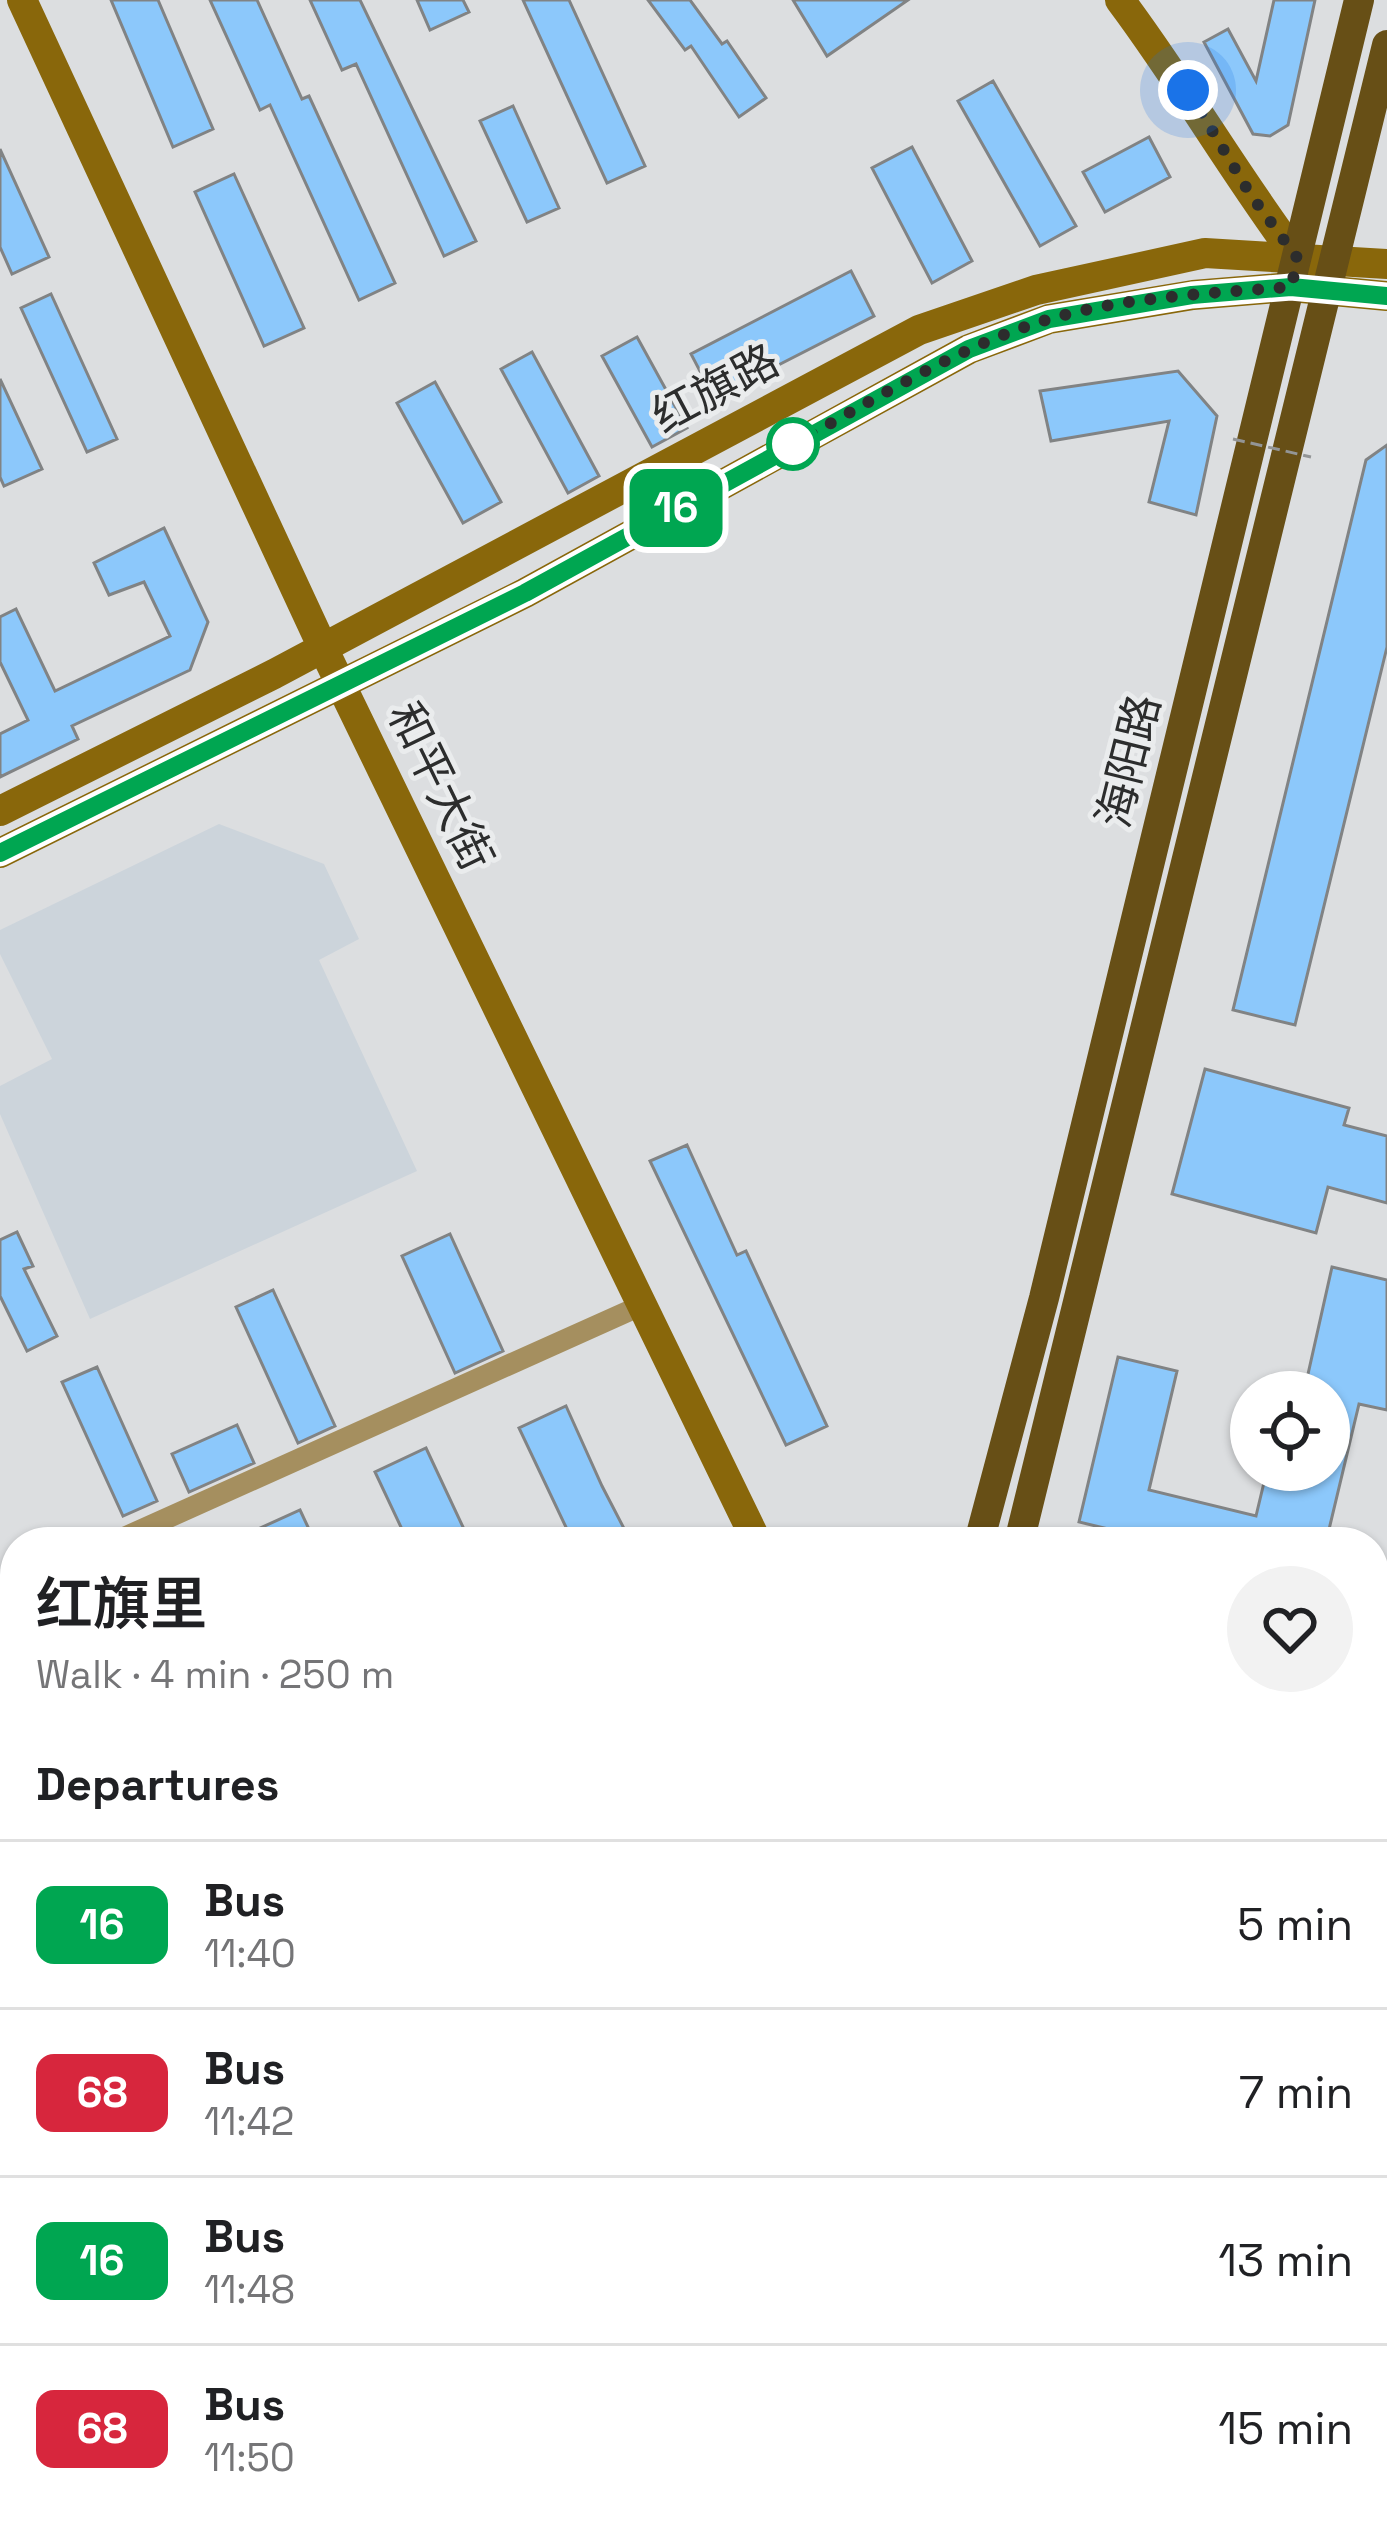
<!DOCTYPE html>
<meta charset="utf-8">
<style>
:root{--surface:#fff;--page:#f2f2f2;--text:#202124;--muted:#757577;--line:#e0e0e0}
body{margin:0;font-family:"Space Grotesk","Noto Sans SC",sans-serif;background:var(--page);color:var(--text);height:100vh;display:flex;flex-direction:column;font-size:45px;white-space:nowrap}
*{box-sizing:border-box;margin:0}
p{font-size:39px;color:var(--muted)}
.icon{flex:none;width:66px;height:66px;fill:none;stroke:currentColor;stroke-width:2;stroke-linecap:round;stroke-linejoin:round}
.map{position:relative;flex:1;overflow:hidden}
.sheet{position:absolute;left:0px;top:1527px;width:1389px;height:1011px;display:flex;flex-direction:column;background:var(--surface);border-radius:48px 48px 0 0;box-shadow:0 3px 9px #0004}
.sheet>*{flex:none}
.badge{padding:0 24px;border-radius:18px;font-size:42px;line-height:78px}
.tools{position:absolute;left:1230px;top:1371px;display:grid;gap:24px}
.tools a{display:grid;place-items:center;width:120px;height:120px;border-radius:50%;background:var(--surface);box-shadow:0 3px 9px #0004;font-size:60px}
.you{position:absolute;width:60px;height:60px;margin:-30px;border:9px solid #fff;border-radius:50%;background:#1a73e8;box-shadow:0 0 0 18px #1a73e833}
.map>.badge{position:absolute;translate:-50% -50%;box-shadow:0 0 0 6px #fff}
h2{padding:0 36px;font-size:45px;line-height:108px}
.round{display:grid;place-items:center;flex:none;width:126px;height:126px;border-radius:63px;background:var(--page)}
.overview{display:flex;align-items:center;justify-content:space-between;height:204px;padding:0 36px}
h1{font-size:57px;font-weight:600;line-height:90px}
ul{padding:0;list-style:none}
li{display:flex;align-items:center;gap:36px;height:168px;padding:0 36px;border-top:3px solid var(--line)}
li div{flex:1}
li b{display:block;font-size:45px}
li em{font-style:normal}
li .badge{min-width:132px;font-weight:700;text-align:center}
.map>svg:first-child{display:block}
.built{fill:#ccd4db}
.green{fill:#bdc992}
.water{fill:#77aae0;stroke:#6084aa;stroke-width:3}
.building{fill:#8cc8fb;stroke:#818384;stroke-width:3}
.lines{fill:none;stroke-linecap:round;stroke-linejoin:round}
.street{stroke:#a58f5f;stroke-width:21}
.secondary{stroke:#89670b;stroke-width:30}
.primary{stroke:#674f16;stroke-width:30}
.path-bridge{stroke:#939596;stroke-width:3;stroke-dasharray:12 6;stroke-linecap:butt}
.line-casing{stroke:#fff;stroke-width:27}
.line{stroke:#00a651;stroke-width:18}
.walk{stroke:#2c2d2d;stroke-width:12;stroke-dasharray:0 21.6}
.stop-dot{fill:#fff;stroke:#00a651;stroke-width:6}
.labels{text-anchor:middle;stroke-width:10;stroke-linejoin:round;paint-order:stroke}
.street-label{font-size:45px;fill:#2c2d2d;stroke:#eaeced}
</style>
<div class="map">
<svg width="1387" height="2536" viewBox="0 0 1387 2536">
<rect width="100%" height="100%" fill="#dcdee0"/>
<!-- built -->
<path class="built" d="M219,824L324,864L359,939L319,960L417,1171L90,1319L0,1114V1086L52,1059L0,954V930Z"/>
<!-- green -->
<path class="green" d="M1387,1694V2536H1006L998,2523H1374V1700Z"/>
<!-- water -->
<path class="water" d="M1387,1759V2443L1374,2449V1765Z"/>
<!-- building -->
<path class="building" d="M111,0H158L213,129L173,147Z
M210,0H257L302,99L309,96L395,283L359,300L270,105L260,110Z
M310,0H360L476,241L444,256L356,64L342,70Z
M417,0H463L469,12L430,30Z
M523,0H569L645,166L607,183Z
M648,0H690L722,44L727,41L766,98L739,117L691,46L685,50Z
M793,0H908L827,56Z
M1274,0H1315L1288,125L1270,136L1253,134L1204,42L1228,29L1256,81Z
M993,81L1076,226L1040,246L958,101Z
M513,106L559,208L527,222L480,121Z
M1149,137L1170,177L1105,212L1083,172Z
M912,147L972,261L932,283L872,168Z
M0,149L49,257L12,274L0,247Z
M234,174L304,328L264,346L195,192Z
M851,271L874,316L714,398L691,354Z
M51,294L117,439L87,452L21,308Z
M637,337L687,428L652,447L602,356Z
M532,352L599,476L568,493L501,369Z
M1178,371L1217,416L1196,515L1149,502L1169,421L1051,441L1040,391Z
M0,379L42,469L4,486L0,477Z
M435,382L501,502L463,523L397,403Z
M1387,445V647L1295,1025L1233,1010L1366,460Z
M164,528L208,622L190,670L72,726L78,739L0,777V734L28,720L0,662V617L16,609L55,691L170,636L144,582L109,595L94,563Z
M1205,1069L1349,1108L1344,1125L1387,1136V1203L1328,1187L1316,1233L1172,1194Z
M687,1145L737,1255L746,1251L827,1426L786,1445L650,1161Z
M17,1232L33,1266L24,1269L57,1336L27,1351L0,1296V1240Z
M450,1234L503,1351L455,1373L402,1256Z
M1332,1267L1387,1280V1410L1359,1404L1326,1542H1163L1079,1522L1118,1357L1177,1371L1149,1490L1256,1516L1267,1470H1329V1392H1304Z
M273,1290L335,1426L298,1443L236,1307Z
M97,1367L157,1501L123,1516L62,1382Z
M566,1406L602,1486L631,1542H573L519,1428Z
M237,1425L254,1463L189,1492L172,1454Z
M426,1448L470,1542H408L375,1472Z
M300,1510L315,1542H264L258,1529Z"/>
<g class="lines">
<!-- street -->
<path class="street" d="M114,1542L640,1306
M0,1593L15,1586
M0,2022L15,2033
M577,2523L588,2536"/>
<!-- secondary -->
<path class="secondary" d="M22,0L323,648L757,1542
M1120,0C1183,84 1235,175 1298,259
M0,811L274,674L919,330L1036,290L1205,253L1387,264
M0,853L525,593L969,349L1049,319L1193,295L1291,287L1387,296
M1374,1679L1387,1672
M749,2536L752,2523"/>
<!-- primary -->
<path class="primary" d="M979,1542L1044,1298L1359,0
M1019,1542L1387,45"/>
<!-- path-bridge -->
<path class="path-bridge" d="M1233,439L1311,457"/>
</g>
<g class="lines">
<!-- line casing -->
<g class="line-casing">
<path id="line" d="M0,853L525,593L969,349L1049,319L1192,295L1291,287L1387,296"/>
</g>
<!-- line -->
<use href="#line" class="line"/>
<!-- walk -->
<path class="walk" d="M793,444C871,402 957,347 1046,320C1123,297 1211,293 1291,287L1298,259L1250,194L1188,90"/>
</g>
<!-- markers -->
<circle class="stop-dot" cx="793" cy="444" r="24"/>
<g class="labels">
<!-- street labels -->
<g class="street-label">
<text transform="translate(715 388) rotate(-28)" y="16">红旗路</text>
<text transform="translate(1128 761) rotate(-76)" y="16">海阳路</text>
<text transform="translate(441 786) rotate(64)" y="16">和平大街</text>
</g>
</g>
</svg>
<div class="tools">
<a><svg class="icon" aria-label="locate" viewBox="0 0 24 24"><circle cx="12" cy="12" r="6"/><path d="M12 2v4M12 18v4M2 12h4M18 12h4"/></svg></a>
</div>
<div class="you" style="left:1188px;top:90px"></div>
<b class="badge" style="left:676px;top:508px;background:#00a651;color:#fff">16</b>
<section class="sheet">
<div class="overview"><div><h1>红旗里</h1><p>Walk · 4 min · 250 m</p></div><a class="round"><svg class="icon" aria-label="heart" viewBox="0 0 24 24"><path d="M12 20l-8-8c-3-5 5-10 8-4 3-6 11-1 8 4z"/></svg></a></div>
<h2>Departures</h2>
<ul>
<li><span class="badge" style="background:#00a651;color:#fff">16</span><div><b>Bus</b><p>11:40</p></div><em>5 min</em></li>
<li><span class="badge" style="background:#d7263d;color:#fff">68</span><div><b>Bus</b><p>11:42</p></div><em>7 min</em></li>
<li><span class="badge" style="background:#00a651;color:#fff">16</span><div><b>Bus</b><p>11:48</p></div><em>13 min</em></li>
<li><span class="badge" style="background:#d7263d;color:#fff">68</span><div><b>Bus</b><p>11:50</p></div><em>15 min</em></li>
</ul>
</section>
</div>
